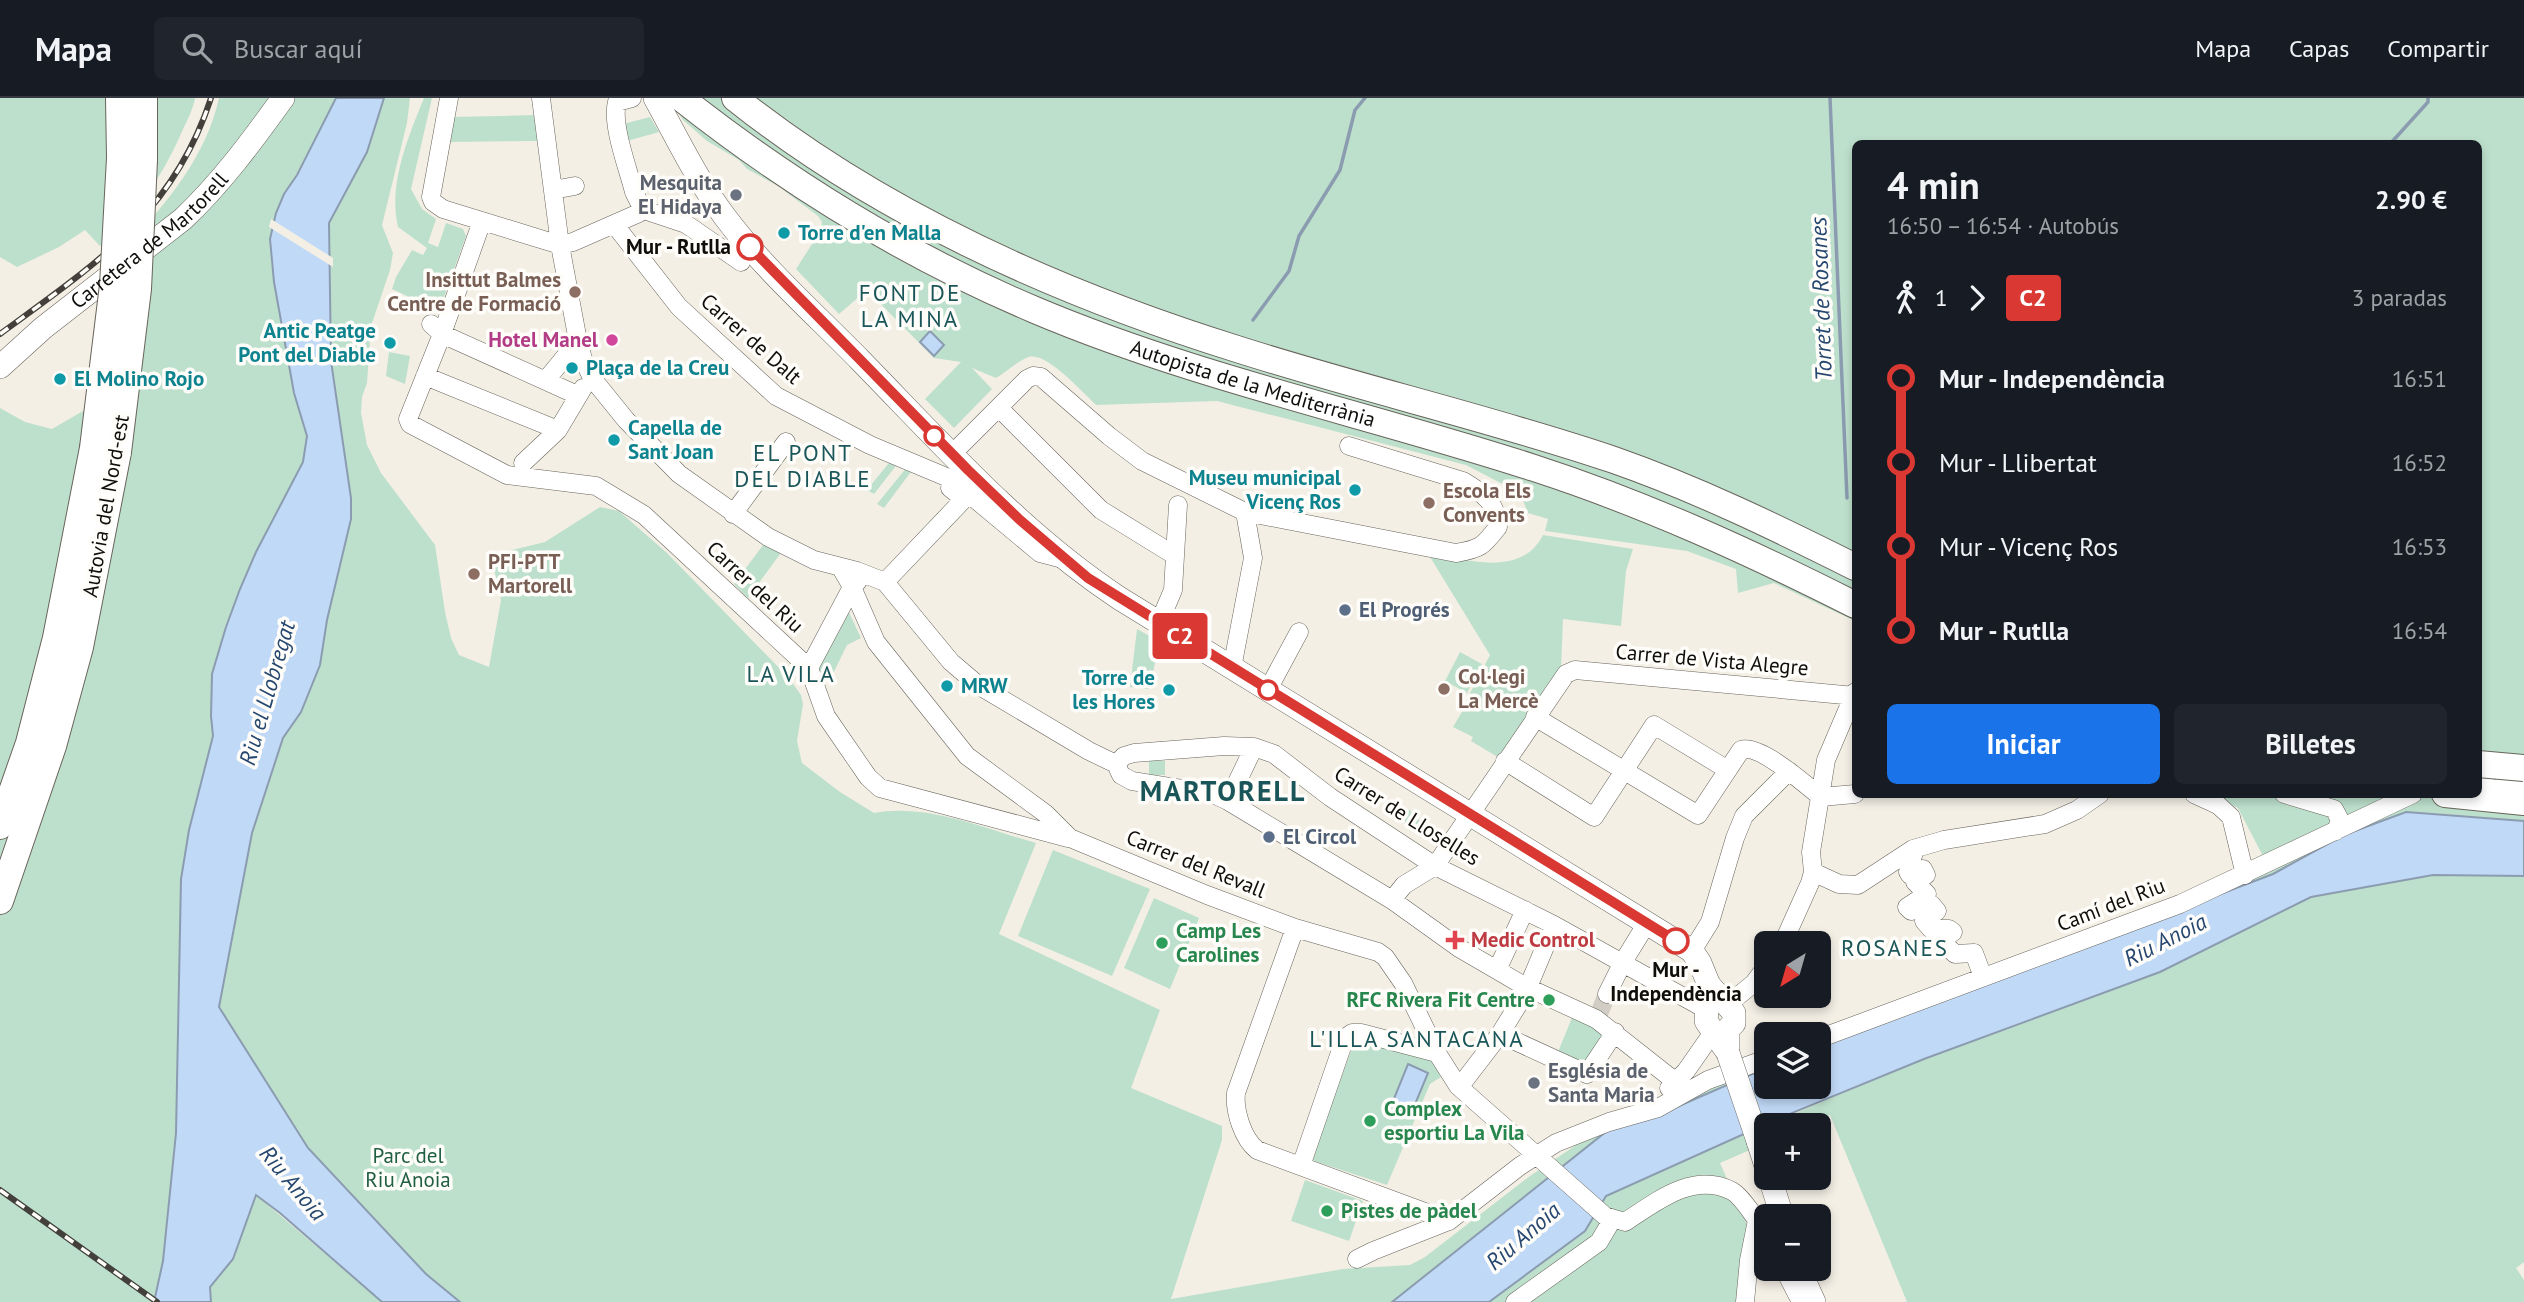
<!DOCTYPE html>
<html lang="es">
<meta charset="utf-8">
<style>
:root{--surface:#171b24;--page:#20242c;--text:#f1f3f6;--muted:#9ea1a6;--line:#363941;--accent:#1a73e8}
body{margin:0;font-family:"PT Sans",sans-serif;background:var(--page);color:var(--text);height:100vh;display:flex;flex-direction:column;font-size:26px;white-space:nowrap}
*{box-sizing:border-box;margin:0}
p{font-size:23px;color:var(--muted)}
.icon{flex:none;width:38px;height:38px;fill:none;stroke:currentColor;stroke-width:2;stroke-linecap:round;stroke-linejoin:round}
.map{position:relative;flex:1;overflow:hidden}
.drawer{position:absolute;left:1852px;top:42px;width:630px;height:658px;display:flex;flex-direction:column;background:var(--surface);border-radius:10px;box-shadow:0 4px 10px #0003}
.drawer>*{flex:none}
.badge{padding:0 14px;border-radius:5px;font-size:24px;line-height:46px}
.needle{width:46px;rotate:217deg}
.tools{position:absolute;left:1754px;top:833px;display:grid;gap:14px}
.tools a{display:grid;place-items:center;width:77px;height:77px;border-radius:10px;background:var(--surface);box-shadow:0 4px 10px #0003;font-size:35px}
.map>.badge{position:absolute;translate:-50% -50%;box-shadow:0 0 0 4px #fff}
.legs{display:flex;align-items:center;gap:10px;height:77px;padding:0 35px;font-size:23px}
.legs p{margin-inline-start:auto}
.summary{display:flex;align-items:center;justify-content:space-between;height:119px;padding:0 35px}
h1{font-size:38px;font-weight:700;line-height:52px}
.primary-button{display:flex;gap:14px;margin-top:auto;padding:14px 35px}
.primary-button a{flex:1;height:80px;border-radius:10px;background:var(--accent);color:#fff;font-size:28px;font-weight:700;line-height:80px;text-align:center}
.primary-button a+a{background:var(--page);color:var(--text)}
ul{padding:0 35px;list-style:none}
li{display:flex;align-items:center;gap:24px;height:84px;font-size:26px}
li i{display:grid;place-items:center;width:10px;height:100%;margin:0 9px;background:currentColor}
li i::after{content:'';width:18px;height:18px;margin:-9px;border:5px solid;border-radius:50%;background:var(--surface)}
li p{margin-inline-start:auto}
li:first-child i{background:linear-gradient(#0000 50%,currentColor 0)}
li:last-child i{background:linear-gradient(currentColor 50%,#0000 0)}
header{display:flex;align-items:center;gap:42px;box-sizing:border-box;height:98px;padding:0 35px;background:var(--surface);border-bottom:2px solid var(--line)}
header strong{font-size:33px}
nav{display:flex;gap:38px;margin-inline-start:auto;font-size:24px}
.search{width:490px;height:63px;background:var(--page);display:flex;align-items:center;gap:18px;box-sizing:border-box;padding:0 24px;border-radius:10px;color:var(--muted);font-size:26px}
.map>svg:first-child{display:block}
.green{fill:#bde0cc}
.water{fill:#c0d9f7;stroke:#8b9cb0;stroke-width:2}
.pier{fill:#f4efe5}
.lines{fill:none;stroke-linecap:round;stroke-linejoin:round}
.stream{stroke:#8b9cb0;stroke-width:3.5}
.minor-tunnel{stroke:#d2cdc4;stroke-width:18;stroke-dasharray:18 9;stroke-linecap:butt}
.minor-casing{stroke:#68645b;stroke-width:19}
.major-casing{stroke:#68645b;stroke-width:24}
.highway-casing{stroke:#68645b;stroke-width:28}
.minor{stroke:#fff;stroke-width:18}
.major{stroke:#fff;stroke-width:23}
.highway{stroke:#fff;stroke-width:26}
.rail-casing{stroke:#43403b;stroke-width:6}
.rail{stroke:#fffdf9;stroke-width:3.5;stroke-dasharray:10;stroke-linecap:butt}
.major-bridge-casing{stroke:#68645b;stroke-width:24;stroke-linecap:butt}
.highway-bridge-casing{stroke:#68645b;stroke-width:28;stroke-linecap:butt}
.major-bridge{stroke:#fff;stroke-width:23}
.highway-bridge{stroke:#fff;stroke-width:26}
.line-1-casing{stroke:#fff;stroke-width:16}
.line-1{stroke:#da3832;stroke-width:10}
.worship-dot{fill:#6b7280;stroke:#fffdf9;stroke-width:2.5}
.culture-dot{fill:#0f9aa8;stroke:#fffdf9;stroke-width:2.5}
.stop-1-dot{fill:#fff;stroke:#da3832;stroke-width:3.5}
.education-dot{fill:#8d6e63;stroke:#fffdf9;stroke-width:2.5}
.hotel-dot{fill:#d1479c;stroke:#fffdf9;stroke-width:2.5}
.service-dot{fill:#5c6f8a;stroke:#fffdf9;stroke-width:2.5}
.health-dot{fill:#e0444e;stroke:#fffdf9;stroke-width:2.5}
.leisure-dot{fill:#2e9e5b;stroke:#fffdf9;stroke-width:2.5}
.labels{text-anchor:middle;stroke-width:7;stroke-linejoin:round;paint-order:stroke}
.worship-label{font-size:21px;font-weight:bold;fill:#5b616d;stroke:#fffdf9;text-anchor:end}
.culture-label{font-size:21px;font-weight:bold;fill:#0d838f;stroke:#fffdf9;text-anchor:start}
.street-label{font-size:21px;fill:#100e0b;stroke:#fffdf9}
.stop-label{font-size:21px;font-weight:bold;fill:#100e0b;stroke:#fffdf9;text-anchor:end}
.education-label{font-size:21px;font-weight:bold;fill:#785e54;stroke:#fffdf9;text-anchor:start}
.hotel-label{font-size:21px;font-weight:bold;fill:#b23c85;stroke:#fffdf9;text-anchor:end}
.service-label{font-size:21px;font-weight:bold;fill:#4e5e75;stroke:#fffdf9;text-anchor:start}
.leisure-label{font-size:21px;font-weight:bold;fill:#27864d;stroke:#fffdf9;text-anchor:start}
.health-label{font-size:21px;font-weight:bold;fill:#be3a42;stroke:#fffdf9;text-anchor:start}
.park-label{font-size:21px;fill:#215f43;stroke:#fffdf9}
.neighbourhood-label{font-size:23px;letter-spacing:2px;fill:#1a5659;stroke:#fffdf9}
.water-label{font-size:23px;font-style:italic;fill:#254770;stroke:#fffdf9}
.district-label{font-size:28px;font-weight:bold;letter-spacing:2px;fill:#1a5659;stroke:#fffdf9}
</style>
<header>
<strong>Mapa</strong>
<div class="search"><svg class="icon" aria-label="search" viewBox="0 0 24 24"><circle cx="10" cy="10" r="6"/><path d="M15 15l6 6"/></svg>Buscar aquí</div>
<nav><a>Mapa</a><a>Capas</a><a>Compartir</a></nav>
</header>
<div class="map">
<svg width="2524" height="1204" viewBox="0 0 2524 1204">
<rect width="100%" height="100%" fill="#f4efe5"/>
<!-- green -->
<path class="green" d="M0,0H195C193,11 188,21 183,31C164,76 137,116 100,148L85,132L59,149L17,169L0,159Z
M219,0H336L276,115L271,162L274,184L294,295L307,338L303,364L256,454L225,529L211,618L213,638L189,732L181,781L176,1035L163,1163L154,1204H0V310L25,324L52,331L83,313L136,268L128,146C168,104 206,58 219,0Z
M384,0H410L407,25L382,127L393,155L390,172L371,228L367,285L362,299L361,315L367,347L381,375L435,447L445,514L451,540L459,557L489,569L501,502L491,457L545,444L600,409L619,413L667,455L788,579L801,597L803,606L797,643L802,665L840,694L874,715C928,705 985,731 1036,745L999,836L1160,912L1131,990L1222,1028V1042L1171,1201L1343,1171L1410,1167L1425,1159L1530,1078L1591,1037L1724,983L1766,970L1726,986L1552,1079L1392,1204H460L426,1176L308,1050L219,909L252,735L283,640L301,614L320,567L327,522L351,421V400L331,263L329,125L367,54Z
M424,0H432L411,91L422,111L436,121L428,145L438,149L446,125L463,131L466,138L440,210L430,209L392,191L396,179L412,152L423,157L427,150L398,129C388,87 408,39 424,0Z
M670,0H2524V723L2406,714L2344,737L2273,776L2187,807L2268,768L2238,710L2213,697L2478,696V46H1855V523L1774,485L1738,495L1736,471L1687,453L1545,433L1548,421L1528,415L1520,395L1466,367L1217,303L1096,307C1083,295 1047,254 1029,259C1017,263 1007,274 996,280L972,270L992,291L954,330L925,301L961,264L934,260L867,192L839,216L796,171L821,132L822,124L818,118L778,88L747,71L739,62L707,43L683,22Z
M537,17L539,43L449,44L452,19Z
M650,19L659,34L627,43L623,26Z
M389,254L410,258L405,286L386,278Z
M892,361L899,364L874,396L867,392Z
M907,369L913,371L884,410L877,406Z
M1543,437L1633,451L1626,473L1621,528L1563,521L1561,572L1501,661L1471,643L1473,639L1453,629L1469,602L1468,599L1490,557L1427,454C1464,461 1521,481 1543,437Z
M766,443L783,452L748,500L734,486Z
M846,508L861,540L847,547L830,582L815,570Z
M1137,531L1160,544L1149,591L1130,589Z
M1460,554L1482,566L1467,595L1445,583Z
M1149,662L1165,663V677H1149Z
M1410,712L1413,718L1425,726L1421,737L1405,726V713Z
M1053,752L1150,791L1112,878L1018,838Z
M2433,777L2524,778V1164L2516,1170L2524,1182V1204H1907L1830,1017L1807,1027H1766V1045L1720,1065L1748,1129L1737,1204H1489L1585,1133L1606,1098L1677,1065L1924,961L2160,874L2311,799Z
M1154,800L1199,820L1170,891L1124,870Z
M1573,917L1610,938L1588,970L1558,954Z
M1355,942L1432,963L1441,979L1430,986L1387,1087L1311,1062Z
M1305,1082L1363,1103L1349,1143L1291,1123Z
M256,1097L382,1204H211L210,1189L233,1161Z"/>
<!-- water -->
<path class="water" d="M336,0H384L367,54L329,125L331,263L351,400V421L327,522L320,567L301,614L283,640L252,735L219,909L308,1050L426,1176L460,1204H382L280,1115L256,1097L233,1161L210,1189L211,1204H154L163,1163L176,1035L181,781L189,732L213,638L211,618L212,576L226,529L240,491L256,454L303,364L307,338L294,295L274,184L270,141L276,115L284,96L297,77Z
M930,233L944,247L934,258L920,244Z
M2406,714L2524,723V778L2433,777L2311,799L2160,874L1924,961L1775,1022L1606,1098L1585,1133L1489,1204H1392L1607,1033L1656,1018L1766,970V989H1818V949L2273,776L2344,737Z
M1408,966L1428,975L1411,1016L1391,1008Z"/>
<!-- pier -->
<path class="pier" d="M271,121L333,160V169L269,129Z"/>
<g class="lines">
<!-- stream -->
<path class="stream" d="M1830,0L1847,400
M2390,46L2428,4V0
M1253,222L1289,173L1299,138L1340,72L1355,12L1365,0"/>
<!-- minor-tunnel -->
<path class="minor-tunnel" d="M1599,916L1607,896"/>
<!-- minor casing -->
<g class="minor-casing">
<path id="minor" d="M449,0L431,99L433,104L443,111L560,147L573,144L639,115
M541,0L560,147L578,243L583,261L592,280L626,322L679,376L768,439L814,462L857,473L885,484L951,564L978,587L1089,653L1116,666
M632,0L617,4C611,27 628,70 634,94L639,104L647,113L686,126L741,164
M553,92L575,88
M482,123L442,236L408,321L410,326L507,377L596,388L644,417L809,570L826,618L868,679L880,690L1068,740
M614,126L679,209L776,298L870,347L951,381L1040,455L1063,461
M431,226L442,236L577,297
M425,278L558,332
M546,282L578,243
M999,310L1101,412L1174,457
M952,356L1027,281L1033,278L1041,279L1109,338L1142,363L1245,414L1456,455C1481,451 1483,448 1498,429C1497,405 1483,395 1463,383L1349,348
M523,365L558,332L583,290
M733,416L786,344
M841,470L852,489L876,544L967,658L1046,716L1070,740L1207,797L1295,830L1378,854L1385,859L1403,885L1437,955L1458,988L1605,1118L1625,1124C1656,1104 1693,1073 1732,1093C1741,1098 1750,1113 1757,1122L1749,1162L1745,1204
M885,484L964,401L950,390
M1159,525L1173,492L1178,407
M809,570L852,489L858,483
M1232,570L1253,460L1245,414
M1271,586L1299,534
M1535,619L1698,717L1741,652C1759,645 1806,687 1821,699
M1505,663L1594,719L1654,627L1728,672
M1116,666L1124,658L1134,655L1224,648L1254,649L1274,656L1330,699L1435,768L1554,827L1707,912
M1116,666L1121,677L1132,683L1213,696L1228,703L1392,802L1459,850L1526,889L1596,921L1676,984
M2485 681a10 10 0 1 1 20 0a10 10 0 1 1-20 0Z
M2503,686L2524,687
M2194,696L2218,707L2231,719L2245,777
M2284,696L2334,711L2340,722L2336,733
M1821,699L1855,696
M1228,703L1254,649
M1915,751L1908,774L1910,777L1923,771L1926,777L1915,784L1927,796L1907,809L1911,813L1932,807L1937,813L1924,823L1931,831H1949L1953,834L1941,843L1955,856L1974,855L1983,879
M1813,774L1839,786L1858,787L1913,751L1944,742L2045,726L2077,712L2100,696
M1392,802L1404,787L1435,768L1566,576L1575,572L1855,598
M1295,830L1236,995C1234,1013 1243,1041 1257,1052L1449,1123
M1783,845L1810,785L1813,774L1811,754L1826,662L1855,594
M1692,853L1710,824L1735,740L1744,718L1789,673
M1497,872L1525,812
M1607,896L1623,864L1647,825
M1727,907L1754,885L1766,869
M1500,936L1587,976L1615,934
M1818,941L2180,806L2413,696
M1458,988L1464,983L1500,936L1526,894L1554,827
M1669,990L1686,973L1714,933
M1301,1068L1345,940L1352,935H1361L1437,955
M1357,1161L1373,1153L1449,1123L1520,1068L1556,1045L1609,1024L1658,1010L1708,982L1766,961
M1784,1171L1801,1204
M1515,1204L1599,1144L1612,1122"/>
</g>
<!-- major casing -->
<g class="major-casing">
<g id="major">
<path d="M655,0C677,40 697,82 725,119C764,171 815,216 860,262C942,346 1021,435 1119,500L1692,853L1700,865L1709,887L1706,923L1728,955"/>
<path id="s1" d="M0,269L43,230L183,121C222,84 252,43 283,0"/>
<path d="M1709,887L1734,915V925L1728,931V955"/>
<path d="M1758,1043L1766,1068"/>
<path d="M1770,1080L1782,1118"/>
<path d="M1799,1171L1814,1204"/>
</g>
</g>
<!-- highway casing -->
<g class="highway-casing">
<g id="highway">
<path d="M119,0L120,60"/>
<path d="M144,0V62"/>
<path id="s2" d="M681,0C790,86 907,158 1035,212C1196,280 1368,316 1534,370C1645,406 1750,454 1855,507"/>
<path d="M735,0C880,116 1061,196 1237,251C1362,291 1490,320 1614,362C1697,391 1777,430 1855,469"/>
<path d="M2445,696L2524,704"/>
<path d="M0,728L29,645L56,540L93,350"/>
<path d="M0,803L53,648L80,549L118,354"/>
</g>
</g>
<!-- minor -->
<use href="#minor" class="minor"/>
<!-- major -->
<use href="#major" class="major"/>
<!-- highway -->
<use href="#highway" class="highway"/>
<!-- rail casing -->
<g class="rail-casing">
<path id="rail" d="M0,236C94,167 173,117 211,0
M0,1092L157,1204"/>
</g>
<!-- rail -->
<use href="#rail" class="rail"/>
<!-- major-bridge casing -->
<g class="major-bridge-casing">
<path id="major-bridge" d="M1728,955L1758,1043"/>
</g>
<!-- highway-bridge casing -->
<g class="highway-bridge-casing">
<path id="highway-bridge" d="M93,350L113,187L120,60
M118,354L138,191L144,62
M2478,666L2524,670"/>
</g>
<!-- major-bridge -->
<use href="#major-bridge" class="major-bridge"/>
<!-- highway-bridge -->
<use href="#highway-bridge" class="highway-bridge"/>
</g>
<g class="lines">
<!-- line-1 casing -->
<g class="line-1-casing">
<path id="line-1" d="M750,149L968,372L1020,422L1088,480L1676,843"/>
</g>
<!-- line-1 -->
<use href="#line-1" class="line-1"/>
</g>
<!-- markers -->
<g class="worship-dot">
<circle cx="736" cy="97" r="7"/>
<circle cx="1534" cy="985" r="7"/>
</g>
<g class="culture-dot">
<circle cx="784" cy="135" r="7"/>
<circle cx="390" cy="245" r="7"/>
<circle cx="572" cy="270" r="7"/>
<circle cx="60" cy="281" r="7"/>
<circle cx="614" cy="342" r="7"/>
<circle cx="1355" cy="392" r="7"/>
<circle cx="947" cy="588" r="7"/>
<circle cx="1169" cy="592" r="7"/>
</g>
<g class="stop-1-dot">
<circle cx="750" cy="149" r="12"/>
<circle cx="934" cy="338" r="9"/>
<circle cx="1268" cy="592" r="9"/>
<circle cx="1676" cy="843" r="12"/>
</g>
<g class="education-dot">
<circle cx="575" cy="194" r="7"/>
<circle cx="1429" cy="405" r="7"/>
<circle cx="474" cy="476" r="7"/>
<circle cx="1444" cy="591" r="7"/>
</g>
<circle class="hotel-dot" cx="612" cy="242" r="7"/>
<g class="service-dot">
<circle cx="1345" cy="512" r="7"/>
<circle cx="1269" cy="739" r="7"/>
</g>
<path class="health-dot" d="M1451.5 831.5h7v7h7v7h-7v7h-7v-7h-7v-7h7z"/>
<g class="leisure-dot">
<circle cx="1162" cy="845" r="7"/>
<circle cx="1549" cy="902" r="7"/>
<circle cx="1370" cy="1023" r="7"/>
<circle cx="1327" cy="1113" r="7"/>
</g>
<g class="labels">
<!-- worship labels -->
<g class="worship-label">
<text x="722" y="92">Mesquita<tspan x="722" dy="24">El Hidaya</tspan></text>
<text x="1548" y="980" text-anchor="start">Església de<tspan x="1548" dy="24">Santa Maria</tspan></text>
</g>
<!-- culture labels -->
<g class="culture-label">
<text x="798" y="142">Torre d'en Malla</text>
<text x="376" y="240" text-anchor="end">Antic Peatge<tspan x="376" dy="24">Pont del Diable</tspan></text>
<text x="586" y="277">Plaça de la Creu</text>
<text x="74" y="288">El Molino Rojo</text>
<text x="628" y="337">Capella de<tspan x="628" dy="24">Sant Joan</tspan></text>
<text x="1341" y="387" text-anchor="end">Museu municipal<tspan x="1341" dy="24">Vicenç Ros</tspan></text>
<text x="1155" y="587" text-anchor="end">Torre de<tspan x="1155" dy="24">les Hores</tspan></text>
<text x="961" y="595">MRW</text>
</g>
<!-- street labels -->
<g class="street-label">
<text dy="7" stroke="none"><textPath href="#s1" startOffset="196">Carretera de Martorell</textPath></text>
<text transform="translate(751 241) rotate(41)" y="7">Carrer de Dalt</text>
<text dy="7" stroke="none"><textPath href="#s2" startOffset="644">Autopista de la Mediterrània</textPath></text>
<text transform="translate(106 408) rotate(-80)" y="7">Autovia del Nord-est</text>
<text transform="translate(755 489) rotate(43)" y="7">Carrer del Riu</text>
<text transform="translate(1712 562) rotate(5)" y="7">Carrer de Vista Alegre</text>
<text transform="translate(1407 718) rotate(32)" y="7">Carrer de Lloselles</text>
<text transform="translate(1196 766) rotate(22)" y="7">Carrer del Revall</text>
<text transform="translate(2111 807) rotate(-21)" y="7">Camí del Riu</text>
</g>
<!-- stop labels -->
<g class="stop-label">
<text x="731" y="156">Mur - Rutlla</text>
<text x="1676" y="879" text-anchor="middle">Mur -<tspan x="1676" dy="24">Independència</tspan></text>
</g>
<!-- education labels -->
<g class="education-label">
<text x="561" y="189" text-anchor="end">Insittut Balmes<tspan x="561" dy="24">Centre de Formació</tspan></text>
<text x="1443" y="400">Escola Els<tspan x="1443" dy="24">Convents</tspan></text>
<text x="488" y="471">PFI-PTT<tspan x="488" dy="24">Martorell</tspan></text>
<text x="1458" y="586">Col·legi<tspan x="1458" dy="24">La Mercè</tspan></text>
</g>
<!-- hotel labels -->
<g class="hotel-label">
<text x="598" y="249">Hotel Manel</text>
</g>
<!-- service labels -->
<g class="service-label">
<text x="1359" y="519">El Progrés</text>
<text x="1283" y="746">El Circol</text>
</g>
<!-- leisure labels -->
<g class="leisure-label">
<text x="1176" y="840">Camp Les<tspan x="1176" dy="24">Carolines</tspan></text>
<text x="1535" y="909" text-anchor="end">RFC Rivera Fit Centre</text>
<text x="1384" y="1018">Complex<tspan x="1384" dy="24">esportiu La Vila</tspan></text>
<text x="1341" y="1120">Pistes de pàdel</text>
</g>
<!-- health labels -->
<g class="health-label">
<text x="1471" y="849">Medic Control</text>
</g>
<!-- park labels -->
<g class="park-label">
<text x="408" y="1065">Parc del<tspan x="408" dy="24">Riu Anoia</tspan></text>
</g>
<!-- neighbourhood labels -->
<g class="neighbourhood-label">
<text x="910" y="203">FONT DE<tspan x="910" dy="26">LA MINA</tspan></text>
<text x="803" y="363">EL PONT<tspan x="803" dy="26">DEL DIABLE</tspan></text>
<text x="791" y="584">LA VILA</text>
<text x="1895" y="858">ROSANES</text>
<text x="1417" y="949">L'ILLA SANTACANA</text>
</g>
<!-- water labels -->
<g class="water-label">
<text transform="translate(1821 201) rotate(-92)" y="8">Torret de Rosanes</text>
<text transform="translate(267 595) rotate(-74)" y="8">Riu el Llobregat</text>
<text transform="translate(2165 842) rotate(-27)" y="8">Riu Anoia</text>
<text transform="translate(293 1085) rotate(50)" y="8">Riu Anoia</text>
<text transform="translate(1523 1138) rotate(-41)" y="8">Riu Anoia</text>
</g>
<!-- district labels -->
<g class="district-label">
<text x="1223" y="703">MARTORELL</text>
</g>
</g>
</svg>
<div class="tools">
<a><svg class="needle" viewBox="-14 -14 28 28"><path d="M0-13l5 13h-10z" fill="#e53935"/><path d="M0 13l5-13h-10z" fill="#9ea1a6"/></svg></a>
<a><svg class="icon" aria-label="layers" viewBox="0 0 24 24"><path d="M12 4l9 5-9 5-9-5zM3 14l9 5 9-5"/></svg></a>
<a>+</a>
<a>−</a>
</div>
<b class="badge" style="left:1180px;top:538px;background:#da3832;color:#fff">C2</b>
<section class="drawer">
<div class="summary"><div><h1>4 min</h1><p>16:50 – 16:54 · Autobús</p></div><b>2.90 €</b></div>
<div class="legs"><svg class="icon" aria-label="walk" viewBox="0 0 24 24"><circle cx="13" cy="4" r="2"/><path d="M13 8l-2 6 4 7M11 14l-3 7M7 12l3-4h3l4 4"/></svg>1<svg class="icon" aria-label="forward" viewBox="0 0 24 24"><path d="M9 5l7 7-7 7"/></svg><b class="badge" style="background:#da3832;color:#fff">C2</b><p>3 paradas</p></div>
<ul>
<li><i style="color:#da3832"></i><b>Mur - Independència</b><p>16:51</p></li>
<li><i style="color:#da3832"></i><span>Mur - Llibertat</span><p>16:52</p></li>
<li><i style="color:#da3832"></i><span>Mur - Vicenç Ros</span><p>16:53</p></li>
<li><i style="color:#da3832"></i><b>Mur - Rutlla</b><p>16:54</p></li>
</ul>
<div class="primary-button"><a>Iniciar</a><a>Billetes</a></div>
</section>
</div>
